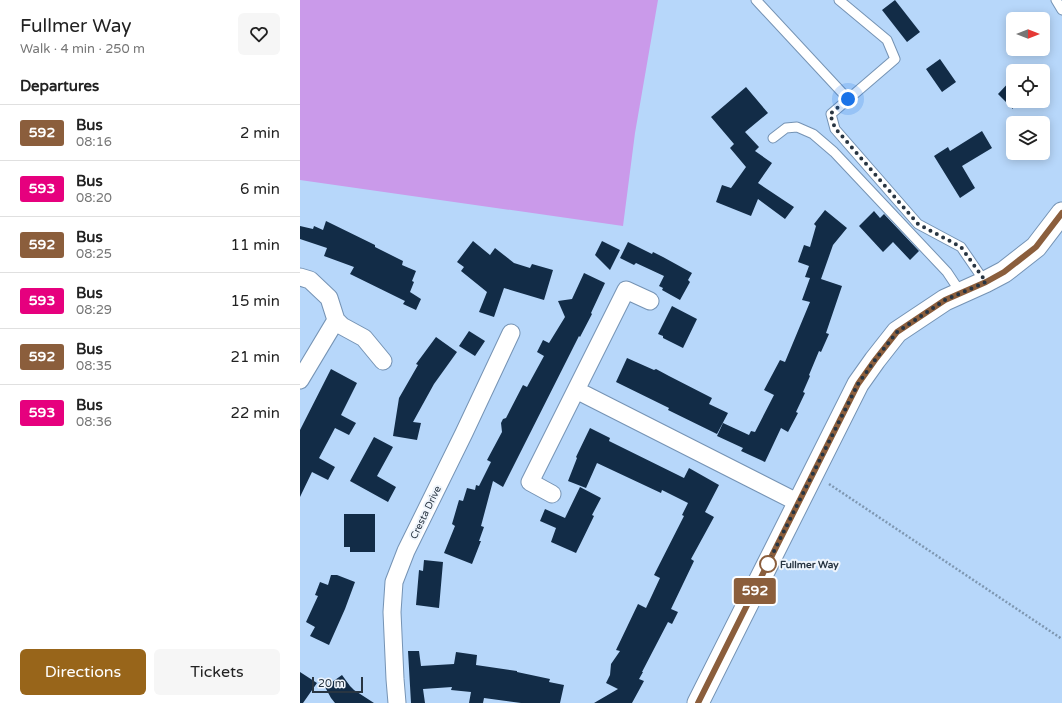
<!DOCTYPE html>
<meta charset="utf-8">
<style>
:root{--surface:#fff;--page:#f6f6f6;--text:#222;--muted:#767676;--line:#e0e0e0;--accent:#98651a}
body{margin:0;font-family:"Varela Round",sans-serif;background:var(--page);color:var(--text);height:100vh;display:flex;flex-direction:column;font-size:15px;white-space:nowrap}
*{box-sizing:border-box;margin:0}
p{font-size:13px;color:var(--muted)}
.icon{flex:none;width:22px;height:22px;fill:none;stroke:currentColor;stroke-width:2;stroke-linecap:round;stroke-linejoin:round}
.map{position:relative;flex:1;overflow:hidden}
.sheet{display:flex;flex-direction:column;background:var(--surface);width:300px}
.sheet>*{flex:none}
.badge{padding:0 8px;border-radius:3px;font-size:14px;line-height:26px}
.needle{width:26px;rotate:90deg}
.fabs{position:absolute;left:706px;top:12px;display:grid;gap:8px}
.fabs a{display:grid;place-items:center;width:44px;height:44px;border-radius:6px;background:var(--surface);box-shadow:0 2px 10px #0003;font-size:20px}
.scale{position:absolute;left:12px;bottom:10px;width:51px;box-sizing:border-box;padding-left:4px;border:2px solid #283542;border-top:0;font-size:11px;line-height:14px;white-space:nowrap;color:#283542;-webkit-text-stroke:3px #eff5fc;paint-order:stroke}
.you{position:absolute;width:20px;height:20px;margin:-10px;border:3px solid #fff;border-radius:50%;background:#1a73e8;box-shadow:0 0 0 6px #1a73e833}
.map>.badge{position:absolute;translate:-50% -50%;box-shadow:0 0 0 2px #fff}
h2{padding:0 20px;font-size:15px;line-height:36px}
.round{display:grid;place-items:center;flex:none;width:42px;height:42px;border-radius:6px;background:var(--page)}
.head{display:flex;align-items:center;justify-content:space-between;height:68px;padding:0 20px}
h1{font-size:19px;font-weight:600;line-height:30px}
.action{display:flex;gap:8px;margin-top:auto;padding:8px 20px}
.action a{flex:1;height:46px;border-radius:6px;background:var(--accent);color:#fff;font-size:16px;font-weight:600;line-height:46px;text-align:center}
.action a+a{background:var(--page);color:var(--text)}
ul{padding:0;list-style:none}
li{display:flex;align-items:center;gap:12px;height:56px;padding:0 20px;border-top:1px solid var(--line)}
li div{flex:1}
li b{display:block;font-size:15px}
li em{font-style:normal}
li .badge{min-width:44px;font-weight:700;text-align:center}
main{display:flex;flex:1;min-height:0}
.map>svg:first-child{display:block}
.green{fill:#ca9aea}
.building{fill:#122c47}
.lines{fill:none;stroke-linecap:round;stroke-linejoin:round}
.service-casing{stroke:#7593b4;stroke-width:11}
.minor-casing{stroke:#7593b4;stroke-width:19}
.tertiary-casing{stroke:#7593b4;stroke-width:23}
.path{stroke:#7e97b1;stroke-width:2.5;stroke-dasharray:2 2;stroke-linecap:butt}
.service{stroke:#fff;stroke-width:9}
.minor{stroke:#fff;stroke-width:17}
.tertiary{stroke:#fff;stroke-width:21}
.line-casing{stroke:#fff;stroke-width:9}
.line{stroke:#8b5e3c;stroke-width:6}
.walk{stroke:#283542;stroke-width:4;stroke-dasharray:0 7.2}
.stop-dot{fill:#fff;stroke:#8b5e3c;stroke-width:2}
.labels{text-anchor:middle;stroke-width:4;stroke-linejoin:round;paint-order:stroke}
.street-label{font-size:10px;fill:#283542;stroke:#eff5fc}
.stop-label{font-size:10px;font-weight:bold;fill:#283542;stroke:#eff5fc;text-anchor:start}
</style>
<main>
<section class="sheet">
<div class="head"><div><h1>Fullmer Way</h1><p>Walk · 4 min · 250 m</p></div><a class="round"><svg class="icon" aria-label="heart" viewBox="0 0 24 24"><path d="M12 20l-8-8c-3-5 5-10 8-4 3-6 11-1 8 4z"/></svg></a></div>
<h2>Departures</h2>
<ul>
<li><span class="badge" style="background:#8b5e3c;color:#fff">592</span><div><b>Bus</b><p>08:16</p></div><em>2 min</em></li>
<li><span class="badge" style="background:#e6007e;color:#fff">593</span><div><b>Bus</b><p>08:20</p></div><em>6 min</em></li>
<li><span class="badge" style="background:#8b5e3c;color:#fff">592</span><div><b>Bus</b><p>08:25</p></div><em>11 min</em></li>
<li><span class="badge" style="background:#e6007e;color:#fff">593</span><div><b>Bus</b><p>08:29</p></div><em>15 min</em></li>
<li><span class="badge" style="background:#8b5e3c;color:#fff">592</span><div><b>Bus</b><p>08:35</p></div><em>21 min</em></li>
<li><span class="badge" style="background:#e6007e;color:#fff">593</span><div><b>Bus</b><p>08:36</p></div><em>22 min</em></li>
</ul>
<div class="action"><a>Directions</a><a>Tickets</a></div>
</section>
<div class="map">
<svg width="762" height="703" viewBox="0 0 762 703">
<rect width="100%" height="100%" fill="#b7d7fa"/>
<!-- green -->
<path class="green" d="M0,0H358L335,133L323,226L0,180Z"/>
<!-- building -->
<path class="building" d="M595,0L620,32L607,42L582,10Z
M640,59L656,82L642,92L626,69Z
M713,78V109L698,94Z
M446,87L468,113L445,132L459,147L455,151L472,163L458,183L494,207L485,219L458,199L451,216L416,202L422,185L431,188L446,167L430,148L434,144L411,117Z
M682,131L692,148L662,166L675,188L660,198L634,156L648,147L650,151Z
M525,210L547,228L533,245L521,279L542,286L526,333L529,334L521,352L519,351L509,375L510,376L503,392L505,393L496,412L498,413L488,432L481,428L465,462L441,451L443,448L417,436L423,423L449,435L451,431L455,432L474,395L464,390L480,360L485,362L510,302L502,300L510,278L505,277L509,266L498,262L504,245L510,247L516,226L514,224Z
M574,211L580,218L584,214L619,251L610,260L593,242L583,252L559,226Z
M26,221L75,245V247L103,261L102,265L116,271L112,281L114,282L110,292L121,299L116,310L103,304L105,301L50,274L54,267L24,256L27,248L0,239V226L13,229L14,226L23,230Z
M173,241L190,255L195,248L214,263L230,268L232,264L253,270L244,300L204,288L194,317L179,312L187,292L161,271L164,267L157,262Z
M302,241L320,250L310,270L295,255Z
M328,242L352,254L353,252L363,257L392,273L388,280L390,282L380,300L362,290L363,288L359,286L364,276L336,263L334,265L320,258Z
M284,273L305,283L291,313L292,314L280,337L279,336L203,487L193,481L181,526L184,527L179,541H181L172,564L144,553L155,526L152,524L159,500L163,501L167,488L175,490L176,485L179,486L191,462L187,460L202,432L201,423L203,419L206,418L223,385L227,387L244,356L237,352L243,340L249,343L265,317L258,301L272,299Z
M372,306L397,319L383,348L363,338V336L358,334Z
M169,331L185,341L175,356L159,346Z
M136,337L157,352L134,384L113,422L121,423L117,440L93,436L99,398L118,365L116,364Z
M327,358L354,370L356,369L369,376L412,398L409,404L428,413L417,434L368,410L369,408L316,382Z
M31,369L57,383L41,415L56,423L49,435L35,428L19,458L35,467L28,480L12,472L0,497V430Z
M290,428L310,438L309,441L384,478L389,468L419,485L405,512L414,517L391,559L394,561L371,609L378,612L372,624L368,622L342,672H343L339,679L344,681L332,703H294L318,689L306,683L310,675L311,664L320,651L316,650L338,604L346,608L360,578L354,575L384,516L382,515L388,503L362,490L361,493L297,463L286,488L268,481L277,458L276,457Z
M74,437L93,447L77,476L96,487L88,502L50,481Z
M280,487L301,498L292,515L294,516L276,553L251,542L256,528L240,521L245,509L265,518Z
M44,514H75V552H50V547H44Z
M124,560L143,562L139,608L116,605L119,570L123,571Z
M31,575H37L55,582L45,609L29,645L10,636L15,627L6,622L18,596L15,595L20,582L28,585Z
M108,651H119L121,666L154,664L156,652L177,655L176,665L217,671V672L250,679L249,682L264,685L260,703H221L184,698L183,703H169L171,692L151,690L152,687L123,689L125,703H111Z
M0,672L17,683L3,703H0Z
M42,675L50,686L54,690L74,703H35L31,698L25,687Z"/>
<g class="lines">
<!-- service casing -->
<g class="service-casing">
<path id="service" d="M456,0L548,99
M539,0L587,40L595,59L531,114L535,129L618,224L661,247L685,282
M756,0L762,10
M473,138L486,128L497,127L513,134L534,152L647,272L661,293"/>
</g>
<!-- minor casing -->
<g class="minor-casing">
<path id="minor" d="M0,277L10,280L29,298L36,320L42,326L64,338L83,361
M0,380L36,320
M276,390L499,503
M252,494L230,482L326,290L350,301
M97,703L95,679L92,612L94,582L106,551L164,433L211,333"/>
</g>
<!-- tertiary casing -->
<g class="tertiary-casing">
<path id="tertiary" d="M398,703L558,384L575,360L597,332L645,300L685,282L704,272L736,247L762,213"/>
</g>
<!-- path -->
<path class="path" d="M529,484L762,639"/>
<!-- service -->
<use href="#service" class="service"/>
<!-- minor -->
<use href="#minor" class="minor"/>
<!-- tertiary -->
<use href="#tertiary" class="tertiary"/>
</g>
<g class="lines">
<!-- line casing -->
<g class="line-casing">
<path id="line" d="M398,703L558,384L575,360L597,332L645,300L686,282L704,272L736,247L762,213"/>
</g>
<!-- line -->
<use href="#line" class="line"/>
<!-- walk -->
<path class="walk" d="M468,564L466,567L558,384L575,360L597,332L645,300L686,282L661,247L618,224L535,128L530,114L548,99"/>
</g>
<!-- markers -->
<circle class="stop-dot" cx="468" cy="564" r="8"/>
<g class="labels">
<!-- street labels -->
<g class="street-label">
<text transform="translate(125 512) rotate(-64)" y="4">Cresta Drive</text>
</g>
<!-- stop labels -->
<g class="stop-label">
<text x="480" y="568">Fullmer Way</text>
</g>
</g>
</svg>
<div class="fabs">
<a><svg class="needle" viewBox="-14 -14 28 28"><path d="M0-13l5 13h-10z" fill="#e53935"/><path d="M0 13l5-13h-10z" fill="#767676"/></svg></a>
<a><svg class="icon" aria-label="locate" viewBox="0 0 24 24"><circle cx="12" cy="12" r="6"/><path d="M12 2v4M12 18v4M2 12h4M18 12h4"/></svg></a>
<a><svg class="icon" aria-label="layers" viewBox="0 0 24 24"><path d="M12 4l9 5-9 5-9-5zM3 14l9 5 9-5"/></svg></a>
</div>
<div class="scale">20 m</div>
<div class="you" style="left:548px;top:99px"></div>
<b class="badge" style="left:455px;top:591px;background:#8b5e3c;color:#fff">592</b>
</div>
</main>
